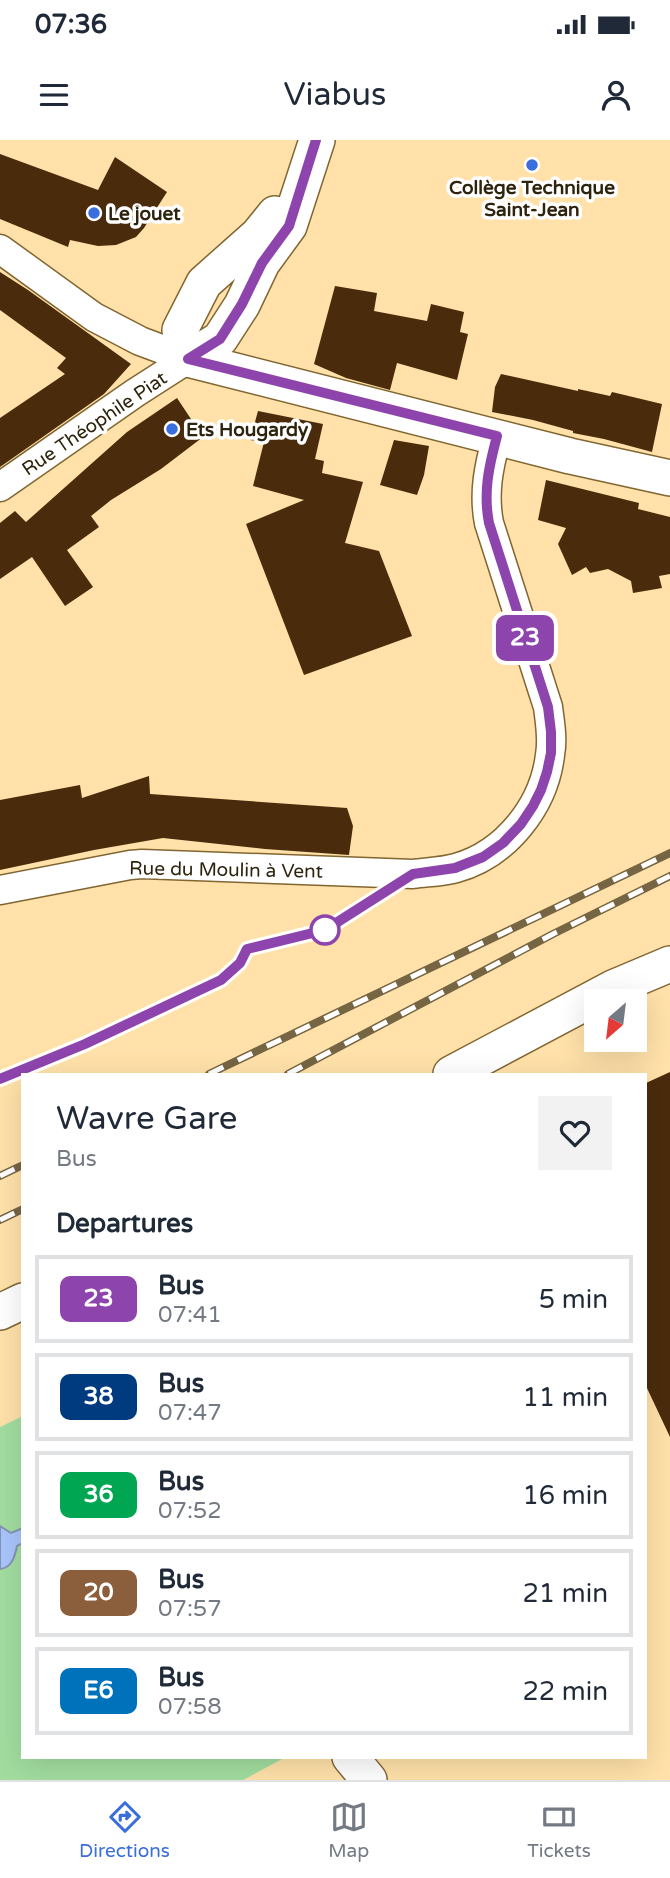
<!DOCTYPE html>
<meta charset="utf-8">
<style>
:root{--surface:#fff;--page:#f2f2f3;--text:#1f2937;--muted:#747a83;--line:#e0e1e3;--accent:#3a6ede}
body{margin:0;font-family:"Varela Round",sans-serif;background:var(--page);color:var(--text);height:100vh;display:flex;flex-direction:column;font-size:26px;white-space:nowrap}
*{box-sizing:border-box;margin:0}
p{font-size:23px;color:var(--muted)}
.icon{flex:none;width:38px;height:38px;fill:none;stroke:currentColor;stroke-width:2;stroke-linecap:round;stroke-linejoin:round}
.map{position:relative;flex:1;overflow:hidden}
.panel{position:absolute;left:21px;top:933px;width:626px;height:686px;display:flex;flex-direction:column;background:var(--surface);border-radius:0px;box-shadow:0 7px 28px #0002}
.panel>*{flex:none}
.badge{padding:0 14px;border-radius:10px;font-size:24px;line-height:46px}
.needle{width:46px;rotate:208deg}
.fabs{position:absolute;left:584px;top:849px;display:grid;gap:14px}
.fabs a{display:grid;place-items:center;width:63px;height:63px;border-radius:0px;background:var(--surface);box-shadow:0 7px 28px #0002;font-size:35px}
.map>.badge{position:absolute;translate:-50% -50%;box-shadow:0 0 0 4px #fff}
h2{padding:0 35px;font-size:26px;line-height:63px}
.round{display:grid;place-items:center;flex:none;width:74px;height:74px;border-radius:0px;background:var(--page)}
.head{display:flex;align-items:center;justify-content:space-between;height:119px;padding:0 35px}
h1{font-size:33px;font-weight:600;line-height:52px}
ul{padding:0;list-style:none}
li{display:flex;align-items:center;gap:21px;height:88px;margin:0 14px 10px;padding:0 21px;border:4px solid var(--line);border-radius:0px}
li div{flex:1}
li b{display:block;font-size:26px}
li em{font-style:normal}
li .badge{min-width:77px;font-weight:700;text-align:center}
.status{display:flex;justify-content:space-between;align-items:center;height:49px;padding:0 35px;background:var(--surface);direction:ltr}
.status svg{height:19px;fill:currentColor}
header{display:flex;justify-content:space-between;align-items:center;height:91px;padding:0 35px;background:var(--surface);font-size:32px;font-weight:600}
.tab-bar{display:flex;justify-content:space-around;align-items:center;height:98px;border-top:2px solid var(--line);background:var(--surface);font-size:19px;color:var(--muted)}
.tab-bar a{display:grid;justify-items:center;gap:4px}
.tab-bar .current{color:var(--accent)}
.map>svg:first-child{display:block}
.green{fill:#a2dd9f}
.water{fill:#a9c5fc;stroke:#8494b4;stroke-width:2}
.building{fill:#4a2c0c}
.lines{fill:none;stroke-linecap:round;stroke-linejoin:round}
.minor-casing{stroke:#816631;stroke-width:31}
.tertiary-casing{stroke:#816631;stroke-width:38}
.minor{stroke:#fff;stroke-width:28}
.tertiary{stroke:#fff;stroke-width:35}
.rail-casing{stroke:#766543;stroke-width:8}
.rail{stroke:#fff;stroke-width:5;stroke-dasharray:16;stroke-linecap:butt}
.line-casing{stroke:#fff;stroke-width:16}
.line{stroke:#8e44ad;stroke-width:10}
.poi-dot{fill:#3a6ede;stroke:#fff;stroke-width:2.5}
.stop-dot{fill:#fff;stroke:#8e44ad;stroke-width:3.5}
.labels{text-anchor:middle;stroke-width:7;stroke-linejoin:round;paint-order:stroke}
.poi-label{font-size:19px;font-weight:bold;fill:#2e230d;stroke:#fff;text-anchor:start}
.street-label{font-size:19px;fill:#2e230d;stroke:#fff}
</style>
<div class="status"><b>07:36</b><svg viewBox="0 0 49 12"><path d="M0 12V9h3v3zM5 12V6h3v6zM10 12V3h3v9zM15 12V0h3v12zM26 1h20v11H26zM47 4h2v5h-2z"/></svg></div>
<header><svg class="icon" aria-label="menu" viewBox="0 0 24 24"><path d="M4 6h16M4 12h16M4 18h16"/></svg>Viabus<svg class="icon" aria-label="person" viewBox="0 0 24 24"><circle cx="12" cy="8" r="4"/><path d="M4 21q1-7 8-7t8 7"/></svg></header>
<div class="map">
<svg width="670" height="1640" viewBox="0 0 670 1640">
<rect width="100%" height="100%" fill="#ffe1a9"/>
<!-- green -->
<path class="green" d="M23,1276V1617H286L243,1640H0V1287Z"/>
<!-- water -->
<path class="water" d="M0,1386L11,1393L23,1388V1403L17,1406C15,1416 12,1428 0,1429Z"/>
<!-- building -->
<path class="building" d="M0,14L98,50L115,17L167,52L144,88L136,97L116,105L98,106L70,100L68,107L0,79Z
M0,132L28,150L131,224L104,254L0,327V278L65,234L57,228L66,218L0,170Z
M335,146L377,153L374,171L427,181L431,164L464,172L460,192L468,194L457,240L397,223L390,250L346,238L314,224Z
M501,234L578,251V249L610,256L612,252L662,264L652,312L604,299L573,293V291L533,280L492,272L495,247Z
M177,258L203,297L161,329L111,360L91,376L99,387L67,410L93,447L65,466L32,417L0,439V383L15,371L26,382L127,292Z
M258,271L323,284L315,319L324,321L322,333L363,342L345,403L379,411L412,496L304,535L246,384L304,360L253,346L264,302L250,300Z
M394,300L429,306L424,335L417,355L380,345Z
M546,340L639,363L638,369L670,377V434L659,436L662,448L633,453L631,441L608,429L590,433L586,427L572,435L558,404L566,388L538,380Z
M149,636L150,654L347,668L353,686L349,715L265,709L163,698L94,710L0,730V660L80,645L82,658Z
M670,932V1297L646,1246V943Z"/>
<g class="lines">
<!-- minor casing -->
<g class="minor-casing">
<path id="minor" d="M0,109L94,177L140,201L188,219
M0,347L135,253L188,219
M0,750L130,725L142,724L413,734C427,732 442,732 456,728C506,714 544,666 550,615C553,599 550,583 548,567L489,383C483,352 489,326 497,296"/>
</g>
<!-- tertiary casing -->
<g class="tertiary-casing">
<path id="tertiary" d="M188,219L570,316L670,338
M188,219L220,199L242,165L262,123L289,86L317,0
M188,219L180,190L204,143L258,95L275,74
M451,934L613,848L670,824
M0,1172L23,1161
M350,1617L369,1640"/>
</g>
<!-- minor -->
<use href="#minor" class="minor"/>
<!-- tertiary -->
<use href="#tertiary" class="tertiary"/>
<!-- rail casing -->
<g class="rail-casing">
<path id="rail" d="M209,934L670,713
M288,934L553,794L670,736
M0,1036L23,1025
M0,1080L23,1069"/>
</g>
<!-- rail -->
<use href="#rail" class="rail"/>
</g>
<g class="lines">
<!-- line casing -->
<g class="line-casing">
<path id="line" d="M0,939L85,904L221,840L240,823L247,809L325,790L413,734L455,728L483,717L503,703L521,684L533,666L541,650L547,632L551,613V592L548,567L489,383C483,352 489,326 497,296L188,219L220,199L242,164L262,123L289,86L316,0"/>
</g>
<!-- line -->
<use href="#line" class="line"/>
</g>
<!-- markers -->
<g class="poi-dot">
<circle cx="532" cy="25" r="7"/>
<circle cx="94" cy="73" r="7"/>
<circle cx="172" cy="289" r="7"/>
</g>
<circle class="stop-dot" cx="325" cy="790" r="14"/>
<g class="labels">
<!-- poi labels -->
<g class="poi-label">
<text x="532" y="54" text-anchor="middle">Collège Technique<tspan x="532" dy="22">Saint-Jean</tspan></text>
<text x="108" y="80">Le jouet</text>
<text x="186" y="296">Ets Hougardy</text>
</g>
<!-- street labels -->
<g class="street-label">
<text transform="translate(94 283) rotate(-34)" y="7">Rue Théophile Piat</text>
<text transform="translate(226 729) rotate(1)" y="7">Rue du Moulin à Vent</text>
</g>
</g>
</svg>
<div class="fabs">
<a><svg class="needle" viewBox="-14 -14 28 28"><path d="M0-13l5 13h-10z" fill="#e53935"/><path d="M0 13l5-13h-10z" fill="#747a83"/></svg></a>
</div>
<b class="badge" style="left:525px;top:498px;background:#8e44ad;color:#fff">23</b>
<section class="panel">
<div class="head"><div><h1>Wavre Gare</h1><p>Bus</p></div><a class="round"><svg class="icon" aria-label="heart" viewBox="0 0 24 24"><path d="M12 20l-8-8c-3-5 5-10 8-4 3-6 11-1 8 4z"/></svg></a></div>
<h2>Departures</h2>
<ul>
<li><span class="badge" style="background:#8e44ad;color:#fff">23</span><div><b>Bus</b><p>07:41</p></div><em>5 min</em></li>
<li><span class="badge" style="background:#003b80;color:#fff">38</span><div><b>Bus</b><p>07:47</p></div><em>11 min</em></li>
<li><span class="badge" style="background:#00a651;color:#fff">36</span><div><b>Bus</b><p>07:52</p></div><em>16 min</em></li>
<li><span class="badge" style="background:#8b5e3c;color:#fff">20</span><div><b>Bus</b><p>07:57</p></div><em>21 min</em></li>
<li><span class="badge" style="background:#0072bc;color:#fff">E6</span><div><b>Bus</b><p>07:58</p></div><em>22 min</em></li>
</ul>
</section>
</div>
<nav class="tab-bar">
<a class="current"><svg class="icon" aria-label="directions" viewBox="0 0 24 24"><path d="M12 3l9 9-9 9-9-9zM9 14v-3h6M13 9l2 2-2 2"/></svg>Directions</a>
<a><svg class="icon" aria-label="map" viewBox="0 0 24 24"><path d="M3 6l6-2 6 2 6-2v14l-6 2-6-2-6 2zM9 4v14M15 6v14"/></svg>Map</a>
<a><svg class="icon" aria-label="tickets" viewBox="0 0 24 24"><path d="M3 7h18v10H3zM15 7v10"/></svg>Tickets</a>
</nav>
